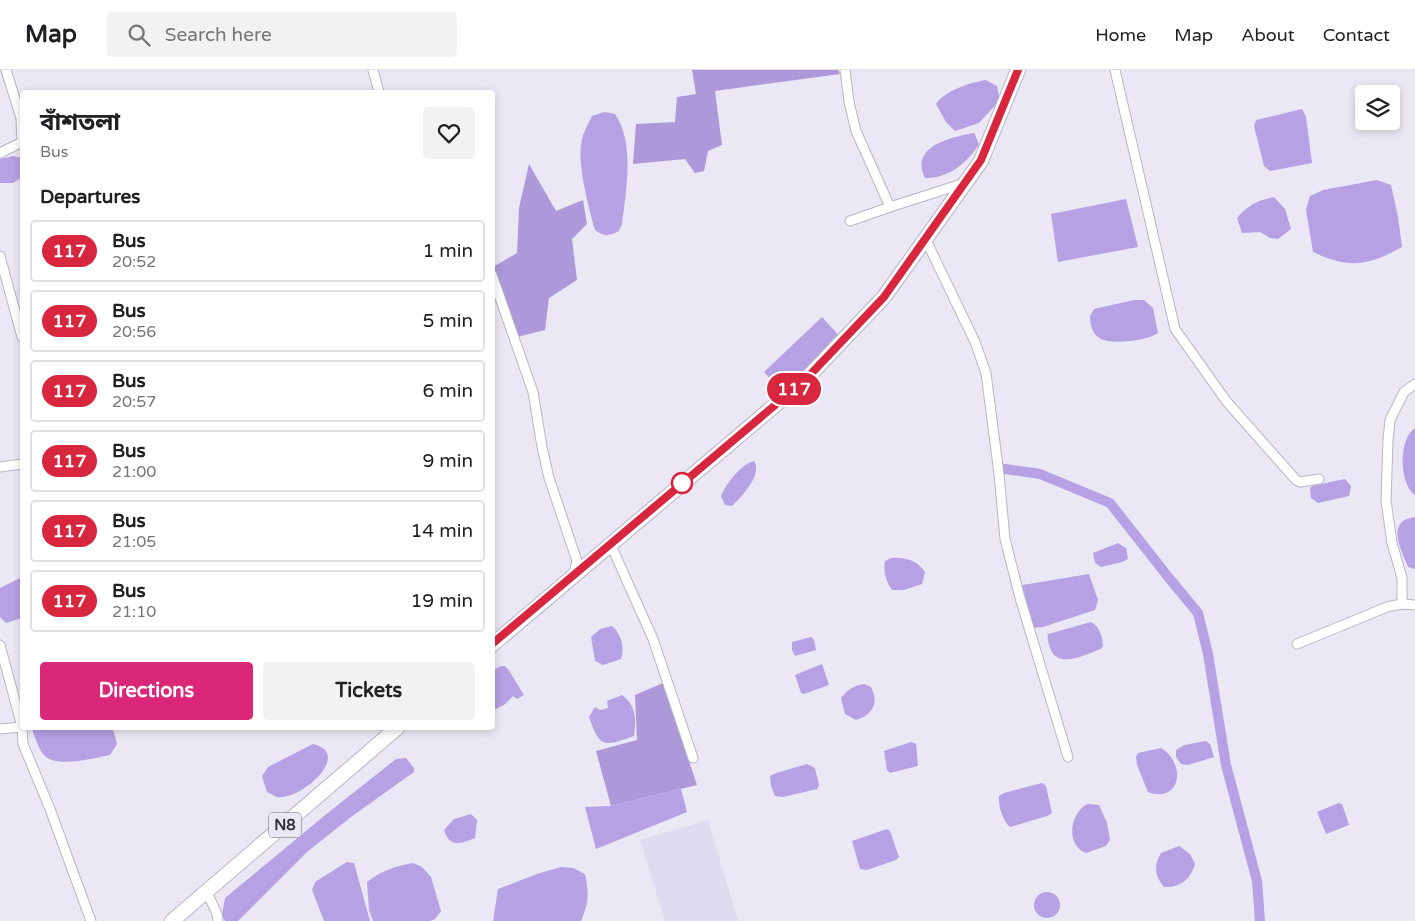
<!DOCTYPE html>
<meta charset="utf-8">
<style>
:root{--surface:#fff;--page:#f2f2f2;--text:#202124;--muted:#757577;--line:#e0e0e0;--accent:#db2777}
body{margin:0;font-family:"Varela Round","Noto Sans Bengali",sans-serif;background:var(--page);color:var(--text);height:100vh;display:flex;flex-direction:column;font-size:19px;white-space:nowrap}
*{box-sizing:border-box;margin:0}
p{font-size:16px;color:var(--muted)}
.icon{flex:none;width:28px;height:28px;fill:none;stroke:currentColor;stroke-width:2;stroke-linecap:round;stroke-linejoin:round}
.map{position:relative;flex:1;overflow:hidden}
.sheet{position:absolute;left:20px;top:20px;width:475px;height:640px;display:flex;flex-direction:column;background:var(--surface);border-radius:5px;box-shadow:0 2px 8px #0003}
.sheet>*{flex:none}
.badge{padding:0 10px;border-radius:16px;font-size:18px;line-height:32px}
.fabs{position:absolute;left:1355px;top:15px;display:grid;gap:10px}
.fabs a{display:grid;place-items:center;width:45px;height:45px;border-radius:5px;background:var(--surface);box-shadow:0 2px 8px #0003;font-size:25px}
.map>.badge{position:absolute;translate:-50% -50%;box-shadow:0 0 0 2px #fff}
h2{padding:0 20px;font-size:19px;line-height:45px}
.round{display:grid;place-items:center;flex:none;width:52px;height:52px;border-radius:5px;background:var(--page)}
.headline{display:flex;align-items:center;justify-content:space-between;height:85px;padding:0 20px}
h1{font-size:24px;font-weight:700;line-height:38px}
.cta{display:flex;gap:10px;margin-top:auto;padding:10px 20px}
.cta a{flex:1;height:58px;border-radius:5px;background:var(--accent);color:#fff;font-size:20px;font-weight:700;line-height:58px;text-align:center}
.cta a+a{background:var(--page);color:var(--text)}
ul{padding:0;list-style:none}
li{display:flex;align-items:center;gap:15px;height:62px;margin:0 10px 8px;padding:0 10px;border:2px solid var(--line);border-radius:5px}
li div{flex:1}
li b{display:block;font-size:19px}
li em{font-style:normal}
li .badge{min-width:55px;font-weight:700;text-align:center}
header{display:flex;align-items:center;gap:30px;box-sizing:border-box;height:70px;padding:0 25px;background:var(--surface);border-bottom:1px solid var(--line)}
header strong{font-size:24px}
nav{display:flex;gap:28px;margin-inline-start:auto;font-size:18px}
.search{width:350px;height:45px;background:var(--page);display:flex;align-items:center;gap:12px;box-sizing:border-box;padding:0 18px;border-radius:5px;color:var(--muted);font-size:19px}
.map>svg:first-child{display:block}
.built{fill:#e1dbf0}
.forest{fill:#ad98da}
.water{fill:#b5a1e3}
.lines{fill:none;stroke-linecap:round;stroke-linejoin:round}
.canal{stroke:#b5a1e3;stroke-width:10}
.minor-casing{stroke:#b9b6c3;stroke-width:11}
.trunk-casing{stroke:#b9b6c3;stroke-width:16}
.minor{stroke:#fff;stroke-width:9}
.trunk{stroke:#fff;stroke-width:14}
.line-casing{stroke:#fff;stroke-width:11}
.line{stroke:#d7263d;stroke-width:8}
.stop-dot{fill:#fff;stroke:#d7263d;stroke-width:2.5}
.labels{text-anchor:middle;stroke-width:4;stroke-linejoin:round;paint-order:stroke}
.shield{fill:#ebe7f4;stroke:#69676e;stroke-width:1}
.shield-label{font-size:15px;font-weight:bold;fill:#313035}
</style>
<header>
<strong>Map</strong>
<div class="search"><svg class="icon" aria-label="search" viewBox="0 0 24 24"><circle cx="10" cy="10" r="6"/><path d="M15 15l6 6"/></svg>Search here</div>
<nav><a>Home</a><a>Map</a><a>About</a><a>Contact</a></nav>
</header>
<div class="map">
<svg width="1415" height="851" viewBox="0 0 1415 851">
<rect width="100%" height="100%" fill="#ebe7f4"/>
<!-- built -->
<path class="built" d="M708,750L738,851H665L640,770Z"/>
<!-- forest -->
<path class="forest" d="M692,0H838L840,4L715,21L722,75L708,81L704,101L695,103L685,89L633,94L636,54L675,52L677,27L696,24Z
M529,94L556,141L583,130L587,154L572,169L577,210L549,228L545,260L517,267L493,197L517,183L519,138Z
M663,613L697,715L611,736L596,681L637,670L635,625Z"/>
<!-- water -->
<path class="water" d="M986,10L997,16L1000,30L979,53L955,61L946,52L936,34C946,20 969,13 986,10Z
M1302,39L1306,47L1312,93L1270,101L1264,96L1254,56L1256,50Z
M604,42L615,44C635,73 626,120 622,154L619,161C609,166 604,167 595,160C589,138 578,98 581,75C582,65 587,56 592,46Z
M974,63L979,74C968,93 947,109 925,108C909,76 952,67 974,63Z
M13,86L22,88V107L13,113H0V89Z
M1377,110L1391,115L1398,147L1402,177C1368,196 1349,199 1313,182L1306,140L1310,126L1323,120Z
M1274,127L1285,139L1291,159L1278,169L1270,168L1260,162L1242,163L1237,148C1248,135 1258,130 1274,127Z
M1126,129L1138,177L1058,192L1051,144Z
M1134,230H1144L1153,238L1158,263C1147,271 1108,276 1098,267C1092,263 1090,253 1090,246L1094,239Z
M822,247L841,268L783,322L764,302Z
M1415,358V425C1399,414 1398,369 1415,358Z
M754,391C763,405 741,427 732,436L725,435L721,426C727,413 740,395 754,391Z
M1345,409L1351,416L1349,426L1318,433L1311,428L1310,418L1312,416Z
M1415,447V499L1408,497C1401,479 1385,451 1415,447Z
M1118,473L1126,478L1128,489L1122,492L1101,497L1095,493L1093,483Z
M891,488C904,487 917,490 925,502L922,514L904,520H892C886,512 883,500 885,491Z
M1089,504L1098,530L1095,540L1043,557L1032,558L1020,517L1023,515Z
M22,507V548L6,553L0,547V518Z
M1091,552C1100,557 1102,566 1103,576L1101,579C1086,584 1060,599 1051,580C1049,575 1047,570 1048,564Z
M612,556C621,563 625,578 621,589L603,595L595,591L591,567L600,559Z
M811,567L814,570L816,580L795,586L792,580V572Z
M822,594L829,615L804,624L801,623L795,605Z
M501,596H505L508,599L524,625L517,629L513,626L504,635L493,640V600Z
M864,614L871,617C879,633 873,645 856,650L845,644L841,628C848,619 853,616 864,614Z
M622,625C637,636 636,650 634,666C603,677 600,678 589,647L595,637L600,640L608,638L607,631Z
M32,658H110L114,662L117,674L110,685C95,688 57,698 45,686C38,679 35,667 32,658Z
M1206,671L1210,674L1214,687L1188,695L1181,694L1176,687V680L1184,675Z
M911,672L916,674L918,696L890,703L887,700L884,681Z
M313,674C354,684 300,731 277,727C274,726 270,723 267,722L262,706L268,697Z
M1161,678C1186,693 1182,734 1148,722L1137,695L1136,687L1138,683Z
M406,688L414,698V702L351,747L307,782L238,851H225L222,845L225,828L324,746L396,689Z
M807,694L815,698L819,715L817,719L783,727L775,726L771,716L770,706L776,703Z
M1042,713L1046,716L1052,743L1047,746L1010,757C1003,751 998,736 999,726L1004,723Z
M681,719L687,742L596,779L585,737L611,736Z
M1339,733L1342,734L1349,755L1326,764L1317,742Z
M1087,734L1099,735L1107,753L1110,770L1106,776L1086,783C1065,774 1070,744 1087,734Z
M471,744L477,750L475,768C460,774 450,778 444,760L454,749Z
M887,759L890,761L899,787L896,790L867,800L860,799L852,771Z
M1179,776L1190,784L1195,794C1191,809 1180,818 1164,817C1154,805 1154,795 1161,783Z
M347,792L354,793L370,851H324L312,820L315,812Z
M413,793L422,797L431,807L441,841L435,849L430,851H373L369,840L367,812C381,801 395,796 413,793Z
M561,797L573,798L585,804C589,823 589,832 581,851H493L498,819L537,804Z
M1034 835a13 13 0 1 1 26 0a13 13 0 1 1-26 0Z"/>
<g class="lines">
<!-- canal -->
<path class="canal" d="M1005,399L1040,404L1110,433L1169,508L1198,543L1208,584L1226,695L1257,811L1260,851"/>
<!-- minor casing -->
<g class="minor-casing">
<path id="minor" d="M373,0L379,22
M845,0L849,32L856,61L890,137L965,113
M1115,0L1175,259L1227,332L1296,410L1300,412L1319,409
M0,83L22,72L21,48L6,0
M850,151L890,137
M925,168L975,272L986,303L999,404L1005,469L1020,528L1068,687
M0,186L22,267
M492,205L533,322L542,377L549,408L577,491L574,503
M0,397L22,394
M610,473L653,569L693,688
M1402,534V508L1392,473L1386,431L1388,370L1390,350L1404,322L1415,314
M1297,574L1387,537L1402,534L1415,535
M0,575L22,657L23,674L50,739L91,851
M0,659L22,657
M206,820L217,844L218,851"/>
</g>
<!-- trunk casing -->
<g class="trunk-casing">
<path id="trunk" d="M492,575L806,309L884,227L981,91L1018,0
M172,851L397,658"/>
</g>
<!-- minor -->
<use href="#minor" class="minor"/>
<!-- trunk -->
<use href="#trunk" class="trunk"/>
</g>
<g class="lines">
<!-- line casing -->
<g class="line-casing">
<path id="line" d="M492,574L806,309L884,227L981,90L1018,0"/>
</g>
<!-- line -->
<use href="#line" class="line"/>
</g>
<!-- markers -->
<circle class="stop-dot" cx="682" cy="413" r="10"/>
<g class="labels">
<!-- shield labels -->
<rect class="shield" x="269" y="742.5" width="32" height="25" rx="4"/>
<g class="shield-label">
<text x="285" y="760">N8</text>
</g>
</g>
</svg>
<div class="fabs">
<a><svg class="icon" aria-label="layers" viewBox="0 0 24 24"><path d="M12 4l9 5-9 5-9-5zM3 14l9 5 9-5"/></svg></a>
</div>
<b class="badge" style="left:794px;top:319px;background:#d7263d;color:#fff">117</b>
<section class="sheet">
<div class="headline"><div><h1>বাঁশতলা</h1><p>Bus</p></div><a class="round"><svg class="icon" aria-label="heart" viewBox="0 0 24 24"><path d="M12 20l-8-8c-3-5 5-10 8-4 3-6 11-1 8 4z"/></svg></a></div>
<h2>Departures</h2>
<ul>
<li><span class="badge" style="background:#d7263d;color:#fff">117</span><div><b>Bus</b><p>20:52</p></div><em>1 min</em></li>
<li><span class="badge" style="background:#d7263d;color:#fff">117</span><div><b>Bus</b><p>20:56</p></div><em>5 min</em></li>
<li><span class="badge" style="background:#d7263d;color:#fff">117</span><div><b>Bus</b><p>20:57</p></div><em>6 min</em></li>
<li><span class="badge" style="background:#d7263d;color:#fff">117</span><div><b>Bus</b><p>21:00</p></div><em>9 min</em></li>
<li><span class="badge" style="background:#d7263d;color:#fff">117</span><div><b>Bus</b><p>21:05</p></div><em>14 min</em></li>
<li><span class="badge" style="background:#d7263d;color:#fff">117</span><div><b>Bus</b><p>21:10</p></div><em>19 min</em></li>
</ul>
<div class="cta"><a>Directions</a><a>Tickets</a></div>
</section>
</div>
